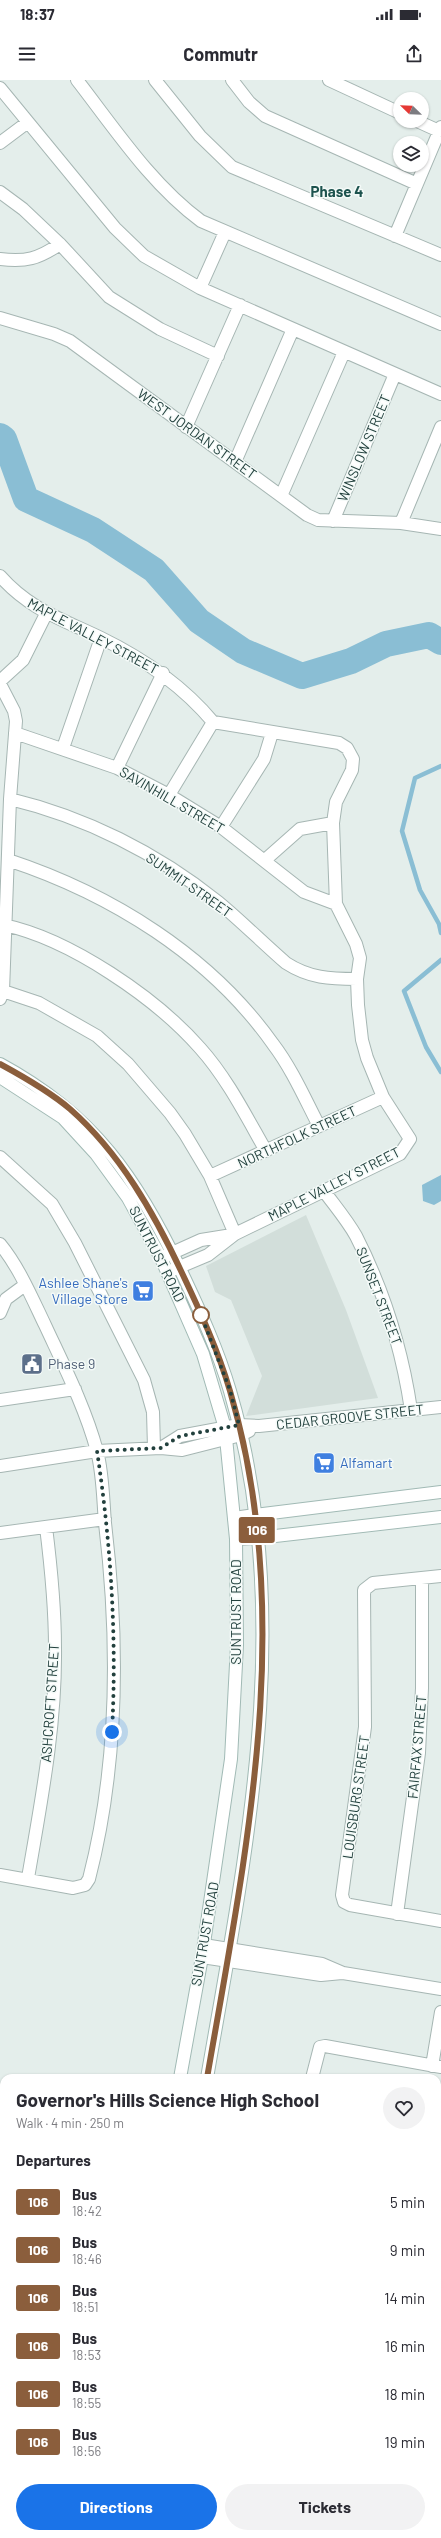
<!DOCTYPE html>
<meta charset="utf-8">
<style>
:root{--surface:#fff;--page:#f2f2f3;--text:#2b2b33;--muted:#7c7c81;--accent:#1a73e8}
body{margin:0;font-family:Barlow,sans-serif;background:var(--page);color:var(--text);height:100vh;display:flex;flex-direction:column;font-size:15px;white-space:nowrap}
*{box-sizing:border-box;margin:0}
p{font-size:13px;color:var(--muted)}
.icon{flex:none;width:22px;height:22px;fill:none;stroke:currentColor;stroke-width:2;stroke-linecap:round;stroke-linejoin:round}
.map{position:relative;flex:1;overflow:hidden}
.panel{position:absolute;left:0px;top:1994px;width:441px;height:464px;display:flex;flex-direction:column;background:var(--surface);border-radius:12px 12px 0 0;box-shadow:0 1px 3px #0004}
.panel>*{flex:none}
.badge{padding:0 8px;border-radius:3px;font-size:14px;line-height:26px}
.needle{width:26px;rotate:293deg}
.controls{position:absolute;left:393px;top:12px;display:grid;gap:8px}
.controls a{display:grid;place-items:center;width:36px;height:36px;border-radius:50%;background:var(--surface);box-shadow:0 1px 3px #0004;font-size:20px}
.you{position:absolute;width:20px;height:20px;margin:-10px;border:3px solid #fff;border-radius:50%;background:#1a73e8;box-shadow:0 0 0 6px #1a73e833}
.map>.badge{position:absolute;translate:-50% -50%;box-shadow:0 0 0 2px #fff}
h2{padding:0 16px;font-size:15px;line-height:36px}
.round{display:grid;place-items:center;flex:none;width:42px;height:42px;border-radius:21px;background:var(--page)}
.summary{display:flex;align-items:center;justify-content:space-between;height:68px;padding:0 16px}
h1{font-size:19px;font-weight:700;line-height:30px}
.button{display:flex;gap:8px;margin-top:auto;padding:8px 16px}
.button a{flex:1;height:46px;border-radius:24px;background:var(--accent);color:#fff;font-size:16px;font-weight:700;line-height:46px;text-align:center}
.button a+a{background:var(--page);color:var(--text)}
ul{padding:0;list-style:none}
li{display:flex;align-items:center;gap:12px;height:48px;padding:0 16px}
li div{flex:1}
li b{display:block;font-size:15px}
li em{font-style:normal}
li .badge{min-width:44px;font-weight:700;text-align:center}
.status{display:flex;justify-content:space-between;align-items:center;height:28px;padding:0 20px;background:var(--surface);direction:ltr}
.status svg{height:11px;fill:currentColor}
header{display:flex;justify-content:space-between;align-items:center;height:52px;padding:0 16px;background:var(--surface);font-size:18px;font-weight:700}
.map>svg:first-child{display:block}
.built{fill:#d2deda}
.water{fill:#8abed4}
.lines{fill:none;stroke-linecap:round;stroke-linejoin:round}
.stream{stroke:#8abed4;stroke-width:4.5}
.river{stroke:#8abed4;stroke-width:26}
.street-casing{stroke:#a6b6b3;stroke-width:14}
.secondary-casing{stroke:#a1bab5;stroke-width:14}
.street{stroke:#fff;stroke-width:12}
.secondary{stroke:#fff;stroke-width:12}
.line-casing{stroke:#fff;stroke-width:9}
.line{stroke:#8b5e3c;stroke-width:6}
.walk{stroke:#22403d;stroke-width:4;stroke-dasharray:0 7.2}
.stop-dot{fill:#fff;stroke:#8b5e3c;stroke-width:2}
.labels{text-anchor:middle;stroke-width:3;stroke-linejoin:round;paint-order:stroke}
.street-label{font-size:14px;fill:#22403d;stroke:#f4faf8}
.shop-label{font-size:14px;fill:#366cbe;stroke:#f4faf8;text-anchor:end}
.service-label{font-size:14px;fill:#4e5e75;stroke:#f4faf8;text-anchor:start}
.neighbourhood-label{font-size:15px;font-weight:bold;fill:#1d534e;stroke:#f4faf8}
</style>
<div class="status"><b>18:37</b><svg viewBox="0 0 49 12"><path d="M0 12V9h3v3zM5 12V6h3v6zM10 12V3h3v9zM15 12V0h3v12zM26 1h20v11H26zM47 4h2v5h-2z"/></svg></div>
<header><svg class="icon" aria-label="menu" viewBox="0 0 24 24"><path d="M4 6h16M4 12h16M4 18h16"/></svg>Commutr<svg class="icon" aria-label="share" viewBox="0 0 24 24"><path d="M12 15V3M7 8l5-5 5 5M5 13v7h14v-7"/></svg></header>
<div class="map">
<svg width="441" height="2458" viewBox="0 0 441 2458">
<rect width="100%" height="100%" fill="#e4eeeb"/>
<!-- built -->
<path class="built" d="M306,1135L346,1230L378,1318L246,1336L262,1296L231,1220L215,1212L206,1186Z"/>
<!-- water -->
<path class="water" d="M441,1095V1121L434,1125L423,1121L422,1105Z"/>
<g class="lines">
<!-- stream -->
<path class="stream" d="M441,686L415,698L402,751L420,810L439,844L441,853
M441,880L404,911L426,967L441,992"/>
<!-- river -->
<path class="river" d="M0,356L4,359L26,419L93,450L154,490L199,541L243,571L302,596L351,581L386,564L429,555L441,562"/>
<!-- street casing -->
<g class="street-casing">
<path id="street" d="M77,0C115,49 151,104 201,141L441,244
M155,0L200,56L232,87L441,175
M232,0L249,22L265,36L417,104
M329,0L400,33
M0,8L115,148L144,176L200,208L441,314
M417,41L439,51
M0,63L28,42
M0,112L23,129L60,164L109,217L160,249L218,276
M395,156L441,47
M0,179C26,182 38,179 60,164
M200,208L225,152
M0,238L54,254L70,261L307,435L318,440L401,443L441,449
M186,347L240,225
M235,382L293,249
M281,416L344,272
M333,441L395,294
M401,443L441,347
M0,496C30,530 62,539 101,558C144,579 182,605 213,642L339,663L347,668L353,679L352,690L336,722L333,743L336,824L356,864L360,878L357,899L358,925L362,960L367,978L383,1017L410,1059L400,1074L235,1154L208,1175L170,1191
M0,601L23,580L46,534
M0,604L14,631L16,641L10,719L3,911L0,919
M15,653L117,688L169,715L221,747L304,812L336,824
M63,668L101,558
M117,688L163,593
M169,715L213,642
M10,719C85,737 157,773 218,822C241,841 263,863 286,883C309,898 330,899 357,899
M221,747L264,679L272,653
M8,780C111,814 210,875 273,964C292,989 305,1019 319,1046
M265,780L300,749L333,743
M4,845C70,859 156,918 200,968C227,998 246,1036 266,1071
M3,911L39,923L97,956L128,984L170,1033L185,1054L210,1096L235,1154
M0,1077L52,1124L75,1163L144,1300L153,1332L154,1368
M210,1096L383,1017
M324,1111C335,1126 347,1140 356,1156C384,1211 402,1269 411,1330
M0,1164C19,1187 32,1218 45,1245C64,1286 85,1327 97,1371C103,1394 103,1419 105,1443C119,1561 119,1683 89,1799L85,1805L73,1808L0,1795
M161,1178L201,1160L232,1155
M0,1233L6,1219L25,1205
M0,1320L75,1309
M161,1368L180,1356L239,1345L259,1346L441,1327
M0,1386L97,1371L161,1368L182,1370L241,1355L249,1351
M234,1438L255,1435
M0,1453L105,1439
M236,1459L258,1458
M441,1496L373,1503L364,1510L365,1647L342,1815L344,1822L350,1825L441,1841
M28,1798C41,1722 56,1646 55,1568C55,1527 51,1487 46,1447
M397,1834L419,1673L422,1608V1499
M204,1865L322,1884L343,1893L441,1909
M202,1877L321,1895L342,1893
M432,1986L441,1932
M312,1998L320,1967L325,1966L441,1987
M437,2064L441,2065
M31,2454L40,2458"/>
</g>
<!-- secondary casing -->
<g class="secondary-casing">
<path id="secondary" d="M0,984C94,1035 137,1098 182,1193C200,1231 218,1270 230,1311C297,1536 246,1773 207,1998
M0,997L63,1038L96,1074L128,1118L161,1178L203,1274L225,1348L236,1459L237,1565L231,1679L202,1877L180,1998
M255,1435L441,1412
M258,1458L441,1437
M0,2097L4,2098
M437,2178H441"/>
</g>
<!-- street -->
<use href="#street" class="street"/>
<!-- secondary -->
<use href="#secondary" class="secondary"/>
</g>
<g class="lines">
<!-- line casing -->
<g class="line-casing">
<path id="line" d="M0,984C24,997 49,1011 70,1029C120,1073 154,1133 182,1193C200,1231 218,1270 230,1311C297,1536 246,1773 207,1998"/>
</g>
<!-- line -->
<use href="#line" class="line"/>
<!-- walk -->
<path class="walk" d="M112,1652C117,1558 111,1464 97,1371L161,1368L180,1356L239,1345L230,1310L201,1235"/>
</g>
<!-- icons -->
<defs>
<g id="supermarket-square" transform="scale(1.15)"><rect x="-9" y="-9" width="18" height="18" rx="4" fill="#3f7fe0" stroke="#f4faf8"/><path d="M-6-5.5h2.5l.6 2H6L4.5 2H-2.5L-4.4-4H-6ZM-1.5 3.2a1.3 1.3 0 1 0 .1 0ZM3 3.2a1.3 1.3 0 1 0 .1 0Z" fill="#fff"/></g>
<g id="civic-square" transform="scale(1.15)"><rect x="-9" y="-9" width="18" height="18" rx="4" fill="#5c6f8a" stroke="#f4faf8"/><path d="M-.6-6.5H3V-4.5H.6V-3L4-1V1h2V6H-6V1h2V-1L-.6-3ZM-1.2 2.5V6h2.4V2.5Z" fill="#fff"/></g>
</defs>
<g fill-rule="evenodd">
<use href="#supermarket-square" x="143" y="1211"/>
<use href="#civic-square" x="32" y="1284"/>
<use href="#supermarket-square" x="324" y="1383"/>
</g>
<!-- markers -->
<circle class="stop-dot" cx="201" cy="1235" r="8"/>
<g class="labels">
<!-- street labels -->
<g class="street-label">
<text transform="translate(197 354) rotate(36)" y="5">WEST JORDAN STREET</text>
<text transform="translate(364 368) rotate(-67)" y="5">WINSLOW STREET</text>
<text transform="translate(93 556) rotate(28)" y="5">MAPLE VALLEY STREET</text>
<text transform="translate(172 720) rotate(30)" y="5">SAVINHILL STREET</text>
<text transform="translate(189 805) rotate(35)" y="5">SUMMIT STREET</text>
<text transform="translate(297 1057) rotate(-25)" y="5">NORTHFOLK STREET</text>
<text transform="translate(334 1104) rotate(-27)" y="5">MAPLE VALLEY STREET</text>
<text transform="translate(157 1174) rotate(63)" y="5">SUNTRUST ROAD</text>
<text transform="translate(379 1216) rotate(69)" y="5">SUNSET STREET</text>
<text transform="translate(350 1337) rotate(-6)" y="5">CEDAR GROOVE STREET</text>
<text transform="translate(236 1532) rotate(-90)" y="5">SUNTRUST ROAD</text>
<text transform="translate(50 1623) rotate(-86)" y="5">ASHCROFT STREET</text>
<text transform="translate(417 1667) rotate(-85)" y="5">FAIRFAX STREET</text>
<text transform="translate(356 1717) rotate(-82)" y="5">LOUISBURG STREET</text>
<text transform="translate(205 1854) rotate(-80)" y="5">SUNTRUST ROAD</text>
</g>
<!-- shop labels -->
<g class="shop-label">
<text x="128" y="1208">Ashlee Shane's<tspan x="128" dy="16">Village Store</tspan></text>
<text x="340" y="1388" text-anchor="start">Alfamart</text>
</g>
<!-- service labels -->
<g class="service-label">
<text x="48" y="1289">Phase 9</text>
</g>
<!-- neighbourhood labels -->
<g class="neighbourhood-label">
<text x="337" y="117">Phase 4</text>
</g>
</g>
</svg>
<div class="controls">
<a><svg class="needle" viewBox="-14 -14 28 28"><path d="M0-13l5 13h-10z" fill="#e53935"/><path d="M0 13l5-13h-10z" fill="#7c7c81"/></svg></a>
<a><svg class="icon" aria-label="layers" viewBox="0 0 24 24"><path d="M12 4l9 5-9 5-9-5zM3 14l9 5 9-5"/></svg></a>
</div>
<div class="you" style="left:112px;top:1652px"></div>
<b class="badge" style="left:257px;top:1450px;background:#8b5e3c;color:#fff">106</b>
<section class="panel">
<div class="summary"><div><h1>Governor's Hills Science High School</h1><p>Walk · 4 min · 250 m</p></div><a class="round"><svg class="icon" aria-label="heart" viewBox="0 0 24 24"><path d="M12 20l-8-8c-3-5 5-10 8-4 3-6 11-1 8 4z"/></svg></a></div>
<h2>Departures</h2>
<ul>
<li><span class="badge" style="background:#8b5e3c;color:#fff">106</span><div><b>Bus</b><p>18:42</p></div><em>5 min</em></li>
<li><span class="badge" style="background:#8b5e3c;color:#fff">106</span><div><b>Bus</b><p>18:46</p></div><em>9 min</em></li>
<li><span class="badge" style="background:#8b5e3c;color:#fff">106</span><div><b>Bus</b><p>18:51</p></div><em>14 min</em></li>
<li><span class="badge" style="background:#8b5e3c;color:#fff">106</span><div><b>Bus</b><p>18:53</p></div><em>16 min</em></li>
<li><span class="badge" style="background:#8b5e3c;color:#fff">106</span><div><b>Bus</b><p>18:55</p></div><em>18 min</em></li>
<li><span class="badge" style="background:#8b5e3c;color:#fff">106</span><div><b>Bus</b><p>18:56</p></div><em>19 min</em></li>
</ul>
<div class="button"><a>Directions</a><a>Tickets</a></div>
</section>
</div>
